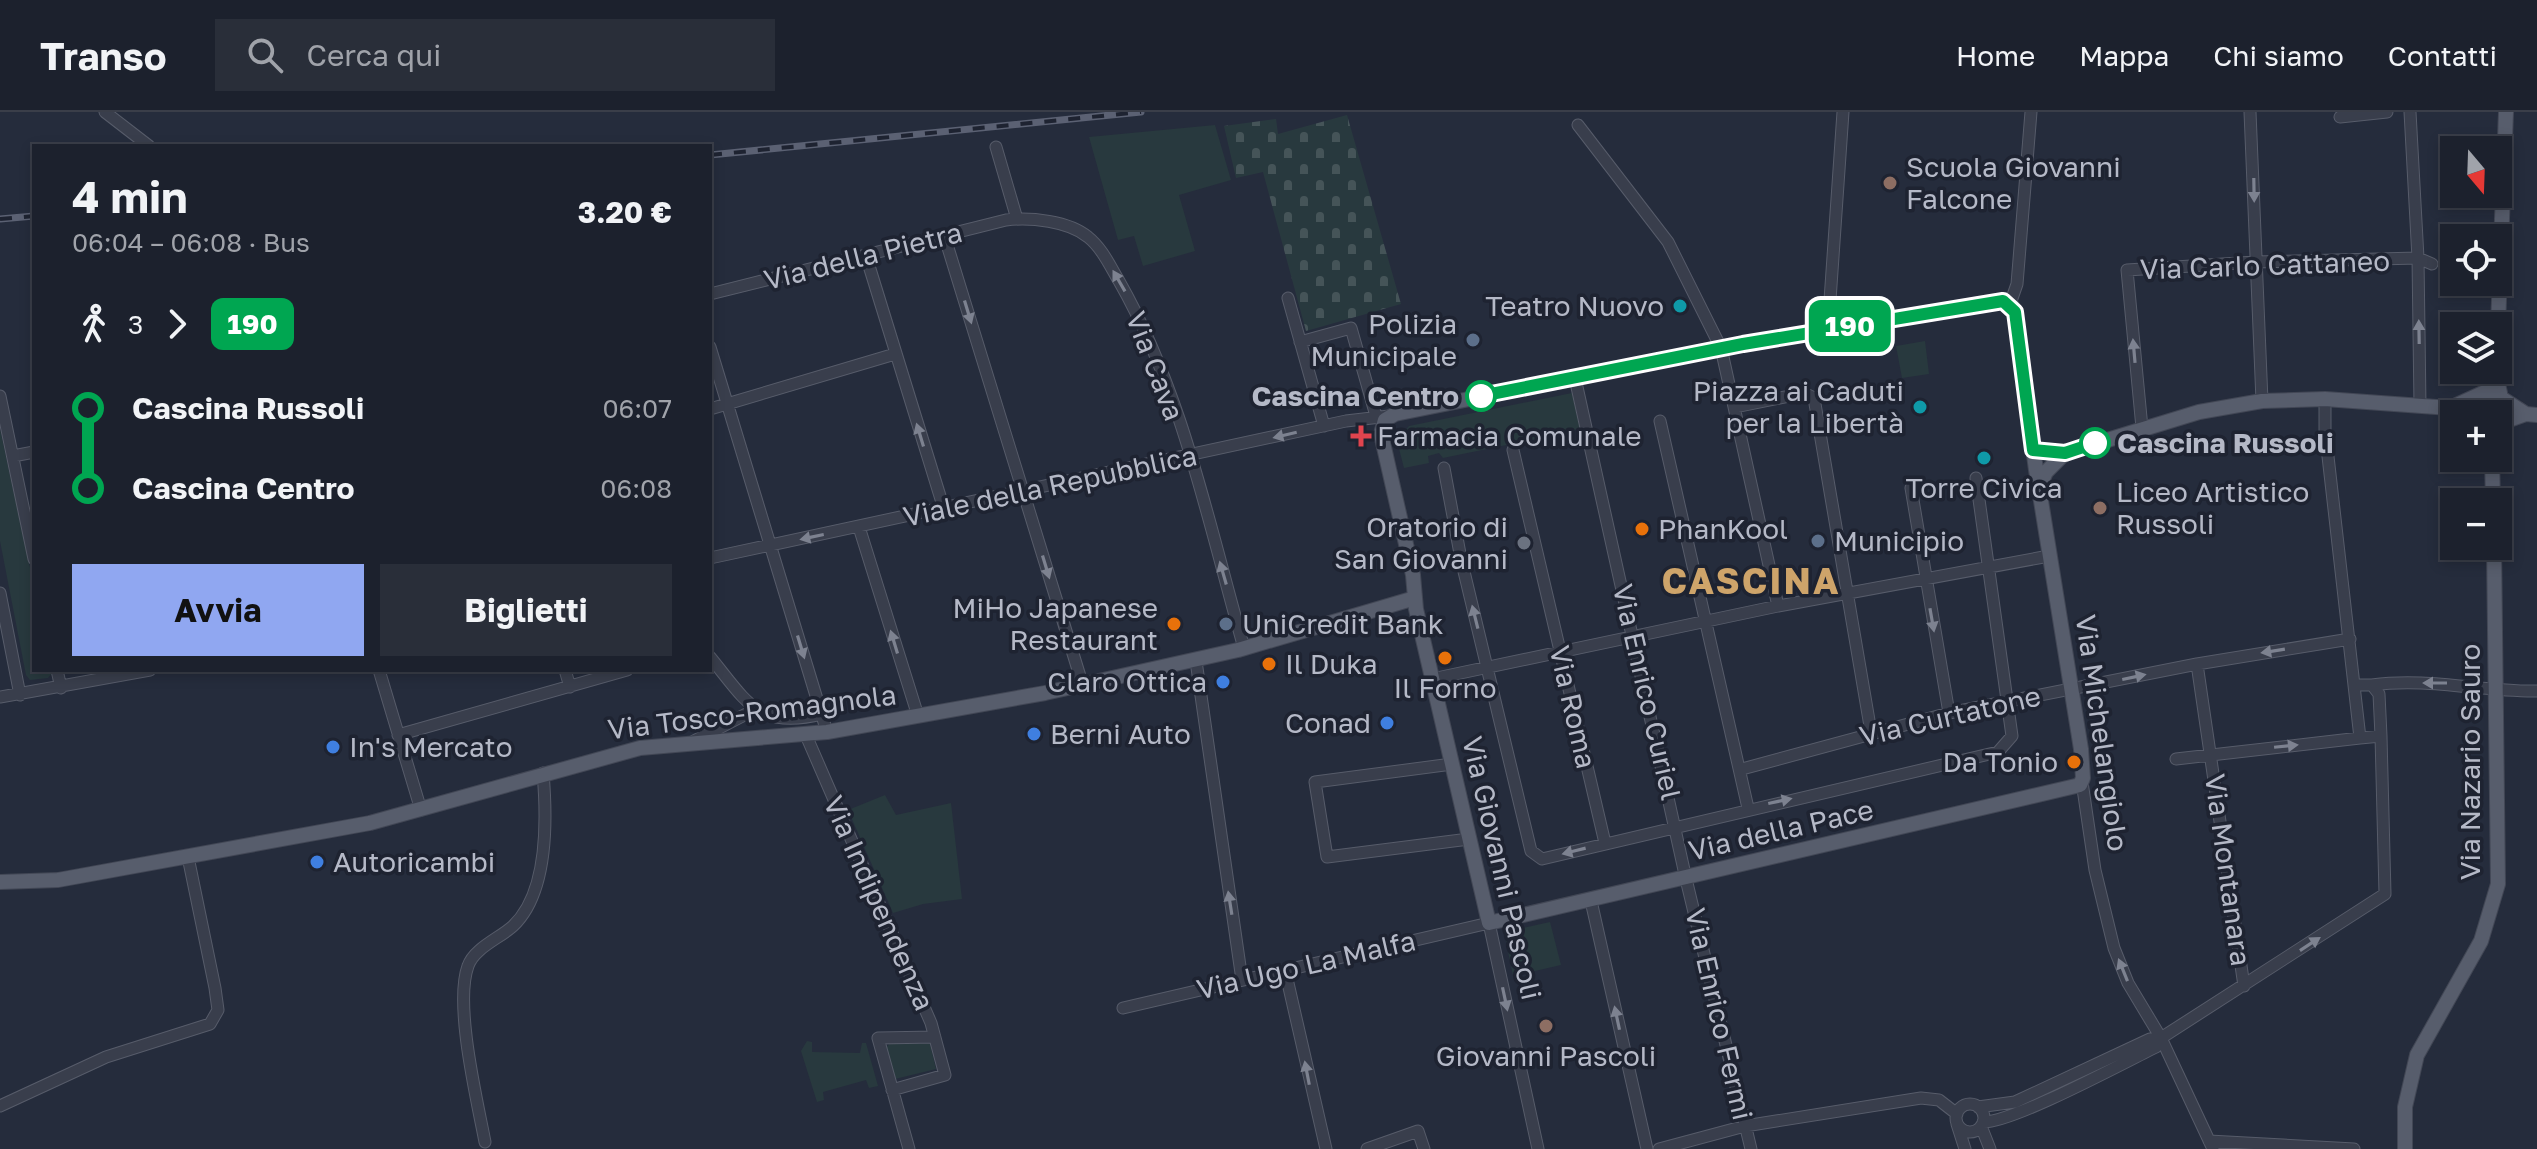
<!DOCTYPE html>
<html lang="it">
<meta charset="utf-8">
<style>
:root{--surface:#1c212d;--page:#292e39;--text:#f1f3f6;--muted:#a0a3aa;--line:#3a3e49;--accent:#90a7f1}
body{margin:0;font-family:"Golos Text",sans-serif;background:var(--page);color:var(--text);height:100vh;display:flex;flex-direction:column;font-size:30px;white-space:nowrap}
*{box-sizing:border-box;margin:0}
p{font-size:26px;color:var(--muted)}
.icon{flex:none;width:44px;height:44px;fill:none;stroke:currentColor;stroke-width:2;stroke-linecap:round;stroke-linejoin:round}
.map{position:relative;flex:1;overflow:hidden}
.details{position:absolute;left:32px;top:32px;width:680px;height:528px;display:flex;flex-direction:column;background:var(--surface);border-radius:0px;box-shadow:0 4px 12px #0003,0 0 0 2px var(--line)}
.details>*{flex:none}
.badge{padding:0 16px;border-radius:12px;font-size:28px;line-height:52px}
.needle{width:52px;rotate:161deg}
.controls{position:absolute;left:2440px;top:24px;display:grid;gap:16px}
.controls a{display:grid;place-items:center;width:72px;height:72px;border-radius:0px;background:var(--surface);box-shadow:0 4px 12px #0003,0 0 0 2px var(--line);font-size:40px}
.map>.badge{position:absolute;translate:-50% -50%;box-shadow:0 0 0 4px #fff}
.legs{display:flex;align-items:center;gap:12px;height:88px;padding:0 40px;font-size:26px}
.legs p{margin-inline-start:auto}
.overview{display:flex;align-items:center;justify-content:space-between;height:136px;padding:0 40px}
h1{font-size:44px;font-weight:700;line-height:60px}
.cta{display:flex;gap:16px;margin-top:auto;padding:16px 40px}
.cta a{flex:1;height:92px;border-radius:0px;background:var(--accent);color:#111;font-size:32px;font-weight:700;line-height:92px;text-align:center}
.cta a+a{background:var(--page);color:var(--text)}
ul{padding:0 40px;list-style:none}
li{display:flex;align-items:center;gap:28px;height:80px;font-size:30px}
li i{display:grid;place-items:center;width:12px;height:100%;margin:0 10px;background:currentColor}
li i::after{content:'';width:20px;height:20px;margin:-10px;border:6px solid;border-radius:50%;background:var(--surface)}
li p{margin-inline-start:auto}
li:first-child i{background:linear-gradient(#0000 50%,currentColor 0)}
li:last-child i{background:linear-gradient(currentColor 50%,#0000 0)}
header{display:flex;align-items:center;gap:48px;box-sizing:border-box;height:112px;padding:0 40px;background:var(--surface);border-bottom:2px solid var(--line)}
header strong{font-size:38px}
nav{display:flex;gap:44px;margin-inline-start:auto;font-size:28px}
.search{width:560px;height:72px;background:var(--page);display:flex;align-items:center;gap:20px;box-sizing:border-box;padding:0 28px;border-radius:0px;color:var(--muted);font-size:30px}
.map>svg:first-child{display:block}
.green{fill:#28393e}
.cemetery{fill:url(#cemetery-stones)}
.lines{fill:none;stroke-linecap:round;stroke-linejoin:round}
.minor-casing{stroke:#575c6a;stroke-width:13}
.major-casing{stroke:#424755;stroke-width:16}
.minor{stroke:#393e4c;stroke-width:11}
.major{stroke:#575d6c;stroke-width:14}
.rail-casing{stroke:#5b6173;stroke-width:7}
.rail{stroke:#1e2331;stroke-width:4;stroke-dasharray:12;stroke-linecap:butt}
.oneway{fill:#7d8290}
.line-1-casing{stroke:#fff;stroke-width:18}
.line-1{stroke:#00a651;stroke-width:12}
.education-dot{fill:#8d6e63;stroke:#1e2331;stroke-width:3}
.culture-dot{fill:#0f9aa8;stroke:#1e2331;stroke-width:3}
.service-dot{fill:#5c6f8a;stroke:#1e2331;stroke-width:3}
.stop-1-dot{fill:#fff;stroke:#00a651;stroke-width:4}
.health-dot{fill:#e0444e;stroke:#1e2331;stroke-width:3}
.food-dot{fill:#e8710a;stroke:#1e2331;stroke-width:3}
.worship-dot{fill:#6b7280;stroke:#1e2331;stroke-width:3}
.shop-dot{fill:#3f7fe0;stroke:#1e2331;stroke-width:3}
.labels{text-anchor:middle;stroke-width:7;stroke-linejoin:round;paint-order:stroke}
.poi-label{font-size:28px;fill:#b5b9c7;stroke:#1e2331;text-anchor:start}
.street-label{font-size:28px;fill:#b5b9c7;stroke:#1e2331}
.stop-label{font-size:28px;font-weight:bold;fill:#b5b9c7;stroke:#1e2331;text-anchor:end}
.district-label{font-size:36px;font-weight:bold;letter-spacing:2px;fill:#cea46a;stroke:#1e2331}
</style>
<header>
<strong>Transo</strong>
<div class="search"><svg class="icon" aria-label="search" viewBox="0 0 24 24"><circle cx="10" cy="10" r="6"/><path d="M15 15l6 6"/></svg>Cerca qui</div>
<nav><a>Home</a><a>Mappa</a><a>Chi siamo</a><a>Contatti</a></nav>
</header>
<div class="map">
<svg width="2537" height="1037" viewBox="0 0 2537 1037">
<defs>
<pattern id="cemetery-stones" width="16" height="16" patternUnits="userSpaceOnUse" patternTransform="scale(2)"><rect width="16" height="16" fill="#28393e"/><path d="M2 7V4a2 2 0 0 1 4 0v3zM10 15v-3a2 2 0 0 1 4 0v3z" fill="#455458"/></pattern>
</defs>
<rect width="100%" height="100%" fill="#252c3c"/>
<!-- green -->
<path class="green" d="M1215,13L1231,68L1179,83L1195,139L1143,154L1134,124L1118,128L1089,25Z
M1925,229L1929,262L1902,266L1896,234Z
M1572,281L1580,317L1553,323L1551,318L1540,321L1541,326L1443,346L1439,341L1428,344L1429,351L1404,356L1397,329L1409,314Z
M0,317L34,474V558L53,560L48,566L30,568L26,563L0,429Z
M885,683L896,703L951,691L962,787L923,792L893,801L848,698Z
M1550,810L1561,853L1513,864L1504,820Z
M807,929L812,930V940L860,941L862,931H866L878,974L869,976L866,968L823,980L824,988L817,990L801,939Z
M890,931L930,932L936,957L895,967L885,937Z"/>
<!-- cemetery -->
<path class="cemetery" d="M1347,3L1401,192L1306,219L1263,60L1236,66L1224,14L1276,7L1278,22Z"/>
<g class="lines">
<!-- minor casing -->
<g class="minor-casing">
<path id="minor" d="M105,0L149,34
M2250,0L2262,289
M2410,0L2418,146L2420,294
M2340,5L2387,0
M1578,13L1668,130L1721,236L1778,494
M996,35L1017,107
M945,126L1083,574
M866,144L944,397
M710,182L1006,108C1030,105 1069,109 1088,125C1102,136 1110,154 1119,169C1183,281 1209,414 1244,536
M1288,186L1324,314
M2010,192L2017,172L2031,0
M1828,217L1843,0
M1300,230L1351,216L1376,304
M710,235L827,620
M1575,266L1686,767L1751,1037
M0,284L34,447
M2325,287V318L2360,626L2381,624L2379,582L2372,573H2354
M1735,295L1804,281L1814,286L1871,620
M710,297L895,242
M1660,309L1748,696
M2142,316L2127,158L2255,150L2418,146L2432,152
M1513,338L1605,731
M13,344L34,340
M1444,356L1461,447L1531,739L1542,747L1998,640L2012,624L1976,366
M1911,376L1949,601
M859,415L918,604
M710,446L1346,309L1389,304
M0,481L20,583
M710,545C747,590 758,618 822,602
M1196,549L1242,868
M2197,552L2244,874
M57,558L61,576
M379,558L421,698
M565,558L570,575
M1432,567L1778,494L2049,444
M2372,573C2428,565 2482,580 2537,579
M0,585L150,558
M805,621L931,911L945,963L892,978
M398,623L627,558
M694,629L754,598
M2176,647L2360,626
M1452,652L1315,670L1327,745L1469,727
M1742,657L1949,601L2197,552L2350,527
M2082,670L2095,758L2114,836L2128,871L2161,926L2213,1037
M1591,789L1647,1037
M1285,858L1326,1037
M1123,896L1489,811L1538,1037
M1956 1006a14 14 0 1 1 28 0a14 14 0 1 1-28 0Z
M0,994L106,945L210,912L218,898L215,876L188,745
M1978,995L2015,990L2150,927L2161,926
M1983,1010C2012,1011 2123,951 2156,935L2161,926L2385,782L2381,624
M1957,1012L1965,1037
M1981,1014L1990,1037
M2209,1029L2354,1037
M485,1030C477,988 454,892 468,854C474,836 500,826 513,814C549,780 547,707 543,661
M909,1037L878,926L935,925
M1367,1037L1418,1019L1424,1037
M1659,1037L1745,1014L1921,986L1939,988L1957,1002"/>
</g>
<!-- major casing -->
<g class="major-casing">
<path id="major" d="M1999,189L2012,194L2015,200L2036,358L2081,637L2083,666L2080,673L1489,811L1416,497L1413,463L1381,322L1385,308L1395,302L1721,236Z
M2498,214L2506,0
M2495,258L2500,281
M2498,312L2526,302L2537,303
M2033,338L2065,341L2199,300L2262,289L2325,287L2450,296L2489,278L2526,302
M2492,346L2493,390
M2039,376L2046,360L2065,341
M0,770L58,768L370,711L640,636L827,620L1045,581L1238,538L1415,486
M2405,1037V995L2417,943L2481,829L2498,772L2494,434"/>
</g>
<!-- minor -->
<use href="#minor" class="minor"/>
<!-- major -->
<use href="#major" class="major"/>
<!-- rail casing -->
<g class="rail-casing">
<path id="rail" d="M710,43L1141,0
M0,107L34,104"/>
</g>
<!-- rail -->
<use href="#rail" class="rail"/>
</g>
<!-- one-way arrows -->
<defs><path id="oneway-solid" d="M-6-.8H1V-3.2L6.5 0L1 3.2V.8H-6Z" transform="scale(2)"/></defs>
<g class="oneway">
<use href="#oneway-solid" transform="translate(2254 78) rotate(89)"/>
<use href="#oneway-solid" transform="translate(1119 169) rotate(-120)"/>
<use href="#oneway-solid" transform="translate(968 200) rotate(73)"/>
<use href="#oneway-solid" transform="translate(2419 220) rotate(-91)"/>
<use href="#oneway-solid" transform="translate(2134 239) rotate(-95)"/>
<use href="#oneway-solid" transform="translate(920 323) rotate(-107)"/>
<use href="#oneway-solid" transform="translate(1285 323) rotate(167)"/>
<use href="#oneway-solid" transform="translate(812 425) rotate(168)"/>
<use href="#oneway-solid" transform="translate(1046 455) rotate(73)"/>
<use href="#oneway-solid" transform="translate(1223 461) rotate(-106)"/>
<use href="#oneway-solid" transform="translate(1475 505) rotate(-104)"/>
<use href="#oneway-solid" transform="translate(1932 508) rotate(80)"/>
<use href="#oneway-solid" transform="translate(894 530) rotate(-107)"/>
<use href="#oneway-solid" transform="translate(801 535) rotate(73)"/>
<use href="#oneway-solid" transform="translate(2273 539) rotate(171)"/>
<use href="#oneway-solid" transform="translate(2134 565) rotate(-12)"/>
<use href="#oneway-solid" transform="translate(2435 571) rotate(180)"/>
<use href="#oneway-solid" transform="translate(2286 634) rotate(-6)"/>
<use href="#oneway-solid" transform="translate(1780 689) rotate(-12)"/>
<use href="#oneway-solid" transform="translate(1574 739) rotate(166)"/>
<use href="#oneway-solid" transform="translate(1230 791) rotate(-99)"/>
<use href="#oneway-solid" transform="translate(2310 832) rotate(-33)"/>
<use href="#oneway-solid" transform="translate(2123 858) rotate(-112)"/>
<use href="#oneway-solid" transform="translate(1505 887) rotate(78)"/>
<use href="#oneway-solid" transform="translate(1617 906) rotate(-102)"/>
<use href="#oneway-solid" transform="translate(1307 961) rotate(-101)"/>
</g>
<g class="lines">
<!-- line-1 casing -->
<g class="line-1-casing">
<path id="line-1" d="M1481,284L1743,232L2003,189L2015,200L2033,338L2065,341L2095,331"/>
</g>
<!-- line-1 -->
<use href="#line-1" class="line-1"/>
</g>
<!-- markers -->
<g class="education-dot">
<circle cx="1890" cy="71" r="8"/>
<circle cx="2100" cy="396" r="8"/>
<circle cx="1546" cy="914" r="8"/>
</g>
<g class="culture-dot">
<circle cx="1680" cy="194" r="8"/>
<circle cx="1920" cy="295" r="8"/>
<circle cx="1984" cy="346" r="8"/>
</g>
<g class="service-dot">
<circle cx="1473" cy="228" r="8"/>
<circle cx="1818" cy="429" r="8"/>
<circle cx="1226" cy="512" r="8"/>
</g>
<g class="stop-1-dot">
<circle cx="1481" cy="284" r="14"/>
<circle cx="2095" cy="331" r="14"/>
</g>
<path class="health-dot" d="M1357 312h8v8h8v8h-8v8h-8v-8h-8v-8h8z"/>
<g class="food-dot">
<circle cx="1642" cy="417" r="8"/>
<circle cx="1174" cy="512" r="8"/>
<circle cx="1445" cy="546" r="8"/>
<circle cx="1269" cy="552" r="8"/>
<circle cx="2074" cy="650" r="8"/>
</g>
<circle class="worship-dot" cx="1524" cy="431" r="8"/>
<g class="shop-dot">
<circle cx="1223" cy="570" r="8"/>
<circle cx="1387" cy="611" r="8"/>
<circle cx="1034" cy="622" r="8"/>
<circle cx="333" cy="635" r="8"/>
<circle cx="317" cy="750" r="8"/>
</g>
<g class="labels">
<!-- poi labels -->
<g class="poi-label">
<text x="1906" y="65">Scuola Giovanni<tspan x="1906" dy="32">Falcone</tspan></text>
<text x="1664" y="204" text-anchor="end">Teatro Nuovo</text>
<text x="1457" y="222" text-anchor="end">Polizia<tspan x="1457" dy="32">Municipale</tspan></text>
<text x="1904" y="289" text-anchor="end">Piazza ai Caduti<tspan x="1904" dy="32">per la Libertà</tspan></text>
<text x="1377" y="334">Farmacia Comunale</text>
<text x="1984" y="386" text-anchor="middle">Torre Civica</text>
<text x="2116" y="390">Liceo Artistico<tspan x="2116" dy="32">Russoli</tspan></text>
<text x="1508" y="425" text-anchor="end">Oratorio di<tspan x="1508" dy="32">San Giovanni</tspan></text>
<text x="1658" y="427">PhanKool</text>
<text x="1834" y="439">Municipio</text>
<text x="1158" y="506" text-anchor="end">MiHo Japanese<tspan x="1158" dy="32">Restaurant</tspan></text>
<text x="1242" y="522">UniCredit Bank</text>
<text x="1285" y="562">Il Duka</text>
<text x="1207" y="580" text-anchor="end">Claro Ottica</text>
<text x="1445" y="586" text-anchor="middle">Il Forno</text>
<text x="1371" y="621" text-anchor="end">Conad</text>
<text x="1050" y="632">Berni Auto</text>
<text x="349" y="645">In's Mercato</text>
<text x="2058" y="660" text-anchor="end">Da Tonio</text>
<text x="333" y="760">Autoricambi</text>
<text x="1546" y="954" text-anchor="middle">Giovanni Pascoli</text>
</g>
<!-- street labels -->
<g class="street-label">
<text transform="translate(863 144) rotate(-14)" y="10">Via della Pietra</text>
<text transform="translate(2265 153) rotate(-2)" y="10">Via Carlo Cattaneo</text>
<text transform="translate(1155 254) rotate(69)" y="10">Via Cava</text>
<text transform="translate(1050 374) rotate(-12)" y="10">Viale della Repubblica</text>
<text transform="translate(1647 580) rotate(77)" y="10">Via Enrico Curiel</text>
<text transform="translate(1573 595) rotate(77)" y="10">Via Roma</text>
<text transform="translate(752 600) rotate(-7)" y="10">Via Tosco-Romagnola</text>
<text transform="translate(1950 604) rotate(-13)" y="10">Via Curtatone</text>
<text transform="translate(2102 621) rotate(82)" y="10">Via Michelangiolo</text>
<text transform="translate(2470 650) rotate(-90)" y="10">Via Nazario Sauro</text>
<text transform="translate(1781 718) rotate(-13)" y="10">Via della Pace</text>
<text transform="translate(1502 756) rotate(77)" y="10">Via Giovanni Pascoli</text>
<text transform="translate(2228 758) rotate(82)" y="10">Via Montanara</text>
<text transform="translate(879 791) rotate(66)" y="10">Via Indipendenza</text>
<text transform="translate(1306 853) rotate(-13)" y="10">Via Ugo La Malfa</text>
<text transform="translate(1719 902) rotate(77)" y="10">Via Enrico Fermi</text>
</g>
<!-- stop labels -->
<g class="stop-label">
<text x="1459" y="294">Cascina Centro</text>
<text x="2117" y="341" text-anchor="start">Cascina Russoli</text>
</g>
<!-- district labels -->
<g class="district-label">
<text x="1751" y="482">CASCINA</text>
</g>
</g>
</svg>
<div class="controls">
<a><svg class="needle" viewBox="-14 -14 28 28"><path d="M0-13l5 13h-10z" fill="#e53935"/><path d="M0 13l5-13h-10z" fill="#a0a3aa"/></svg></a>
<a><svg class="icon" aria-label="locate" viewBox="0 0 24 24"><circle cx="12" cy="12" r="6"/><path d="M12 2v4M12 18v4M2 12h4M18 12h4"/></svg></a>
<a><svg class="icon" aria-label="layers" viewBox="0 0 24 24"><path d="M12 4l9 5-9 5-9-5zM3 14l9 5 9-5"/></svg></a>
<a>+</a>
<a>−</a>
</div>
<b class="badge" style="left:1850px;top:214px;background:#00a651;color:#fff">190</b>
<section class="details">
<div class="overview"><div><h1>4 min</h1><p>06:04 – 06:08 · Bus</p></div><b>3.20 €</b></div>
<div class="legs"><svg class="icon" aria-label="walk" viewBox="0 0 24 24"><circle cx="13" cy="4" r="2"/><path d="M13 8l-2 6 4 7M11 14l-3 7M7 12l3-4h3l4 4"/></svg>3<svg class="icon" aria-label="forward" viewBox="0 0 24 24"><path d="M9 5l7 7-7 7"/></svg><b class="badge" style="background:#00a651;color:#fff">190</b></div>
<ul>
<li><i style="color:#00a651"></i><b>Cascina Russoli</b><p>06:07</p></li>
<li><i style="color:#00a651"></i><b>Cascina Centro</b><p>06:08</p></li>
</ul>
<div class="cta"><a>Avvia</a><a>Biglietti</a></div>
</section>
</div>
